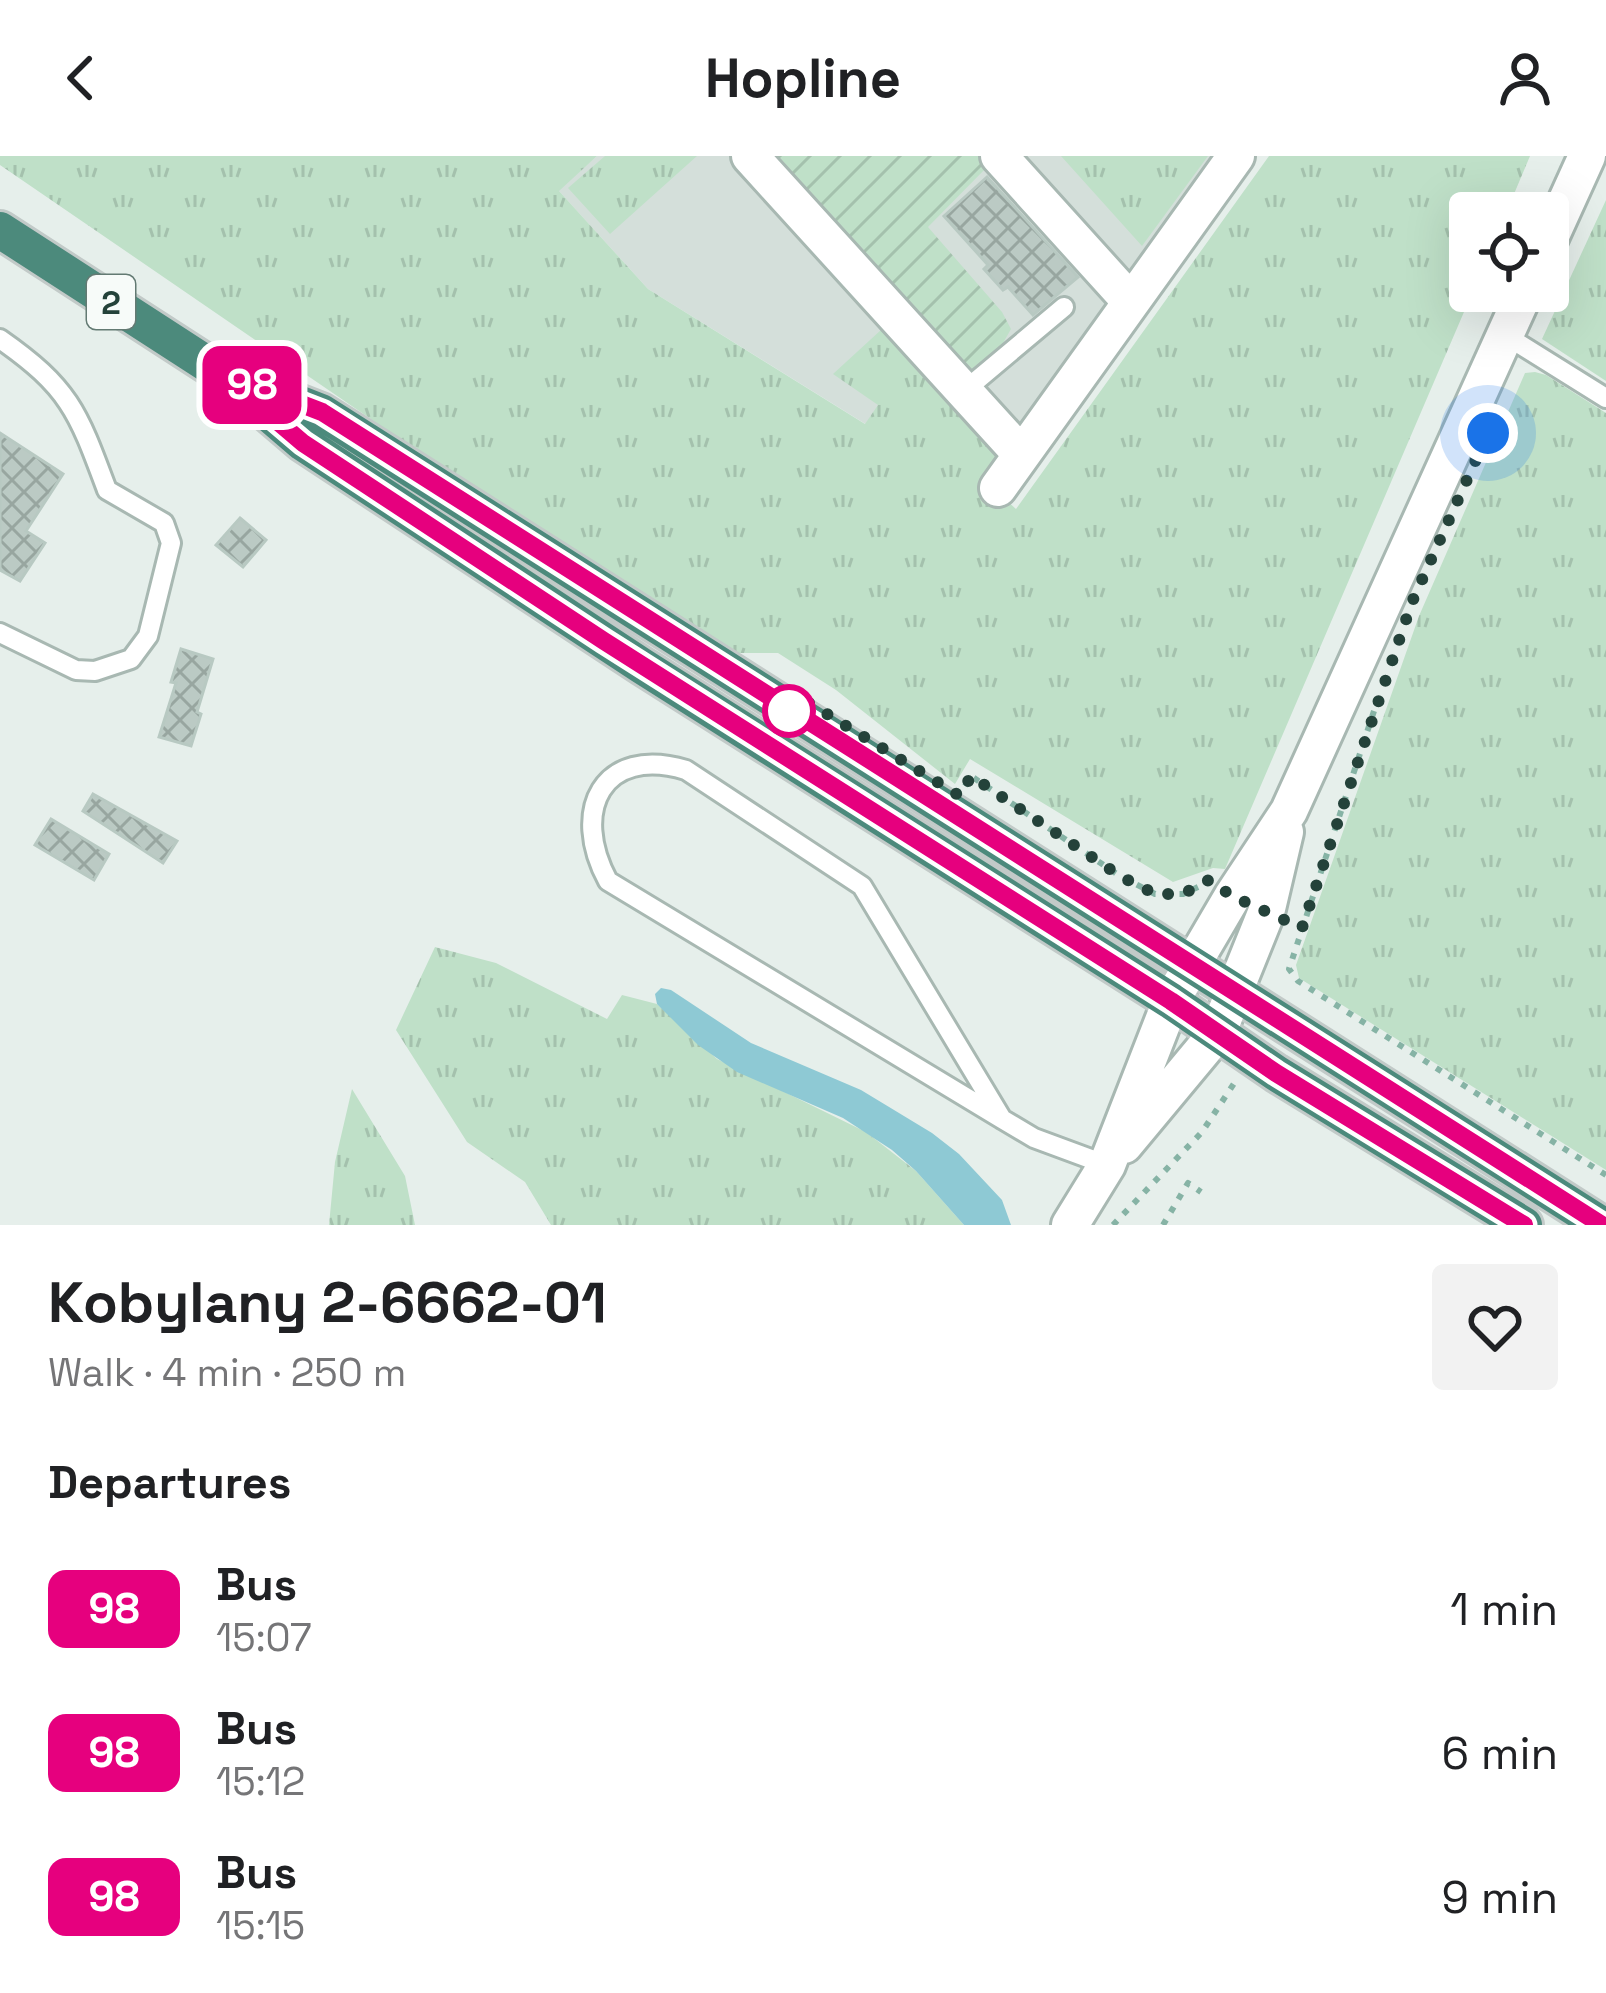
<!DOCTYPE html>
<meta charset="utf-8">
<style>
:root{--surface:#fff;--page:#f2f2f2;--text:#202124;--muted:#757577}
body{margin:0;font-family:"Space Grotesk",sans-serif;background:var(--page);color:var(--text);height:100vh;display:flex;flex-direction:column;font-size:45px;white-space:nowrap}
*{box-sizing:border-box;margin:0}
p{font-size:39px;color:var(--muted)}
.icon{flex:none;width:66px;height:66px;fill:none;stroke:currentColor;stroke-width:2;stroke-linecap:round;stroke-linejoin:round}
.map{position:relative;height:1069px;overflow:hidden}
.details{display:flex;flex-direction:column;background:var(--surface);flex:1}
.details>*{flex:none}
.badge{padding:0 24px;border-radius:18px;font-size:42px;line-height:78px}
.fabs{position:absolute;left:1449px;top:36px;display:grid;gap:24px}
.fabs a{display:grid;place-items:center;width:120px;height:120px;border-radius:12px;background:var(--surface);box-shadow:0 12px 48px #0002;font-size:60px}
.you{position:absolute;width:60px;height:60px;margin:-30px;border:9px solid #fff;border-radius:50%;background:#1a73e8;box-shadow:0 0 0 18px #1a73e833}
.map>.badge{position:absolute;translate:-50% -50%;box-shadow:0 0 0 6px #fff}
h2{padding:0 48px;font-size:45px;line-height:108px}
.round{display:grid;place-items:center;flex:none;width:126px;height:126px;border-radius:12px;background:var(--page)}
.summary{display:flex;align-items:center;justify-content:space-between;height:204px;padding:0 48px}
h1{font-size:57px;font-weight:800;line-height:90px}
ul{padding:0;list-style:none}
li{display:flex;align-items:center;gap:36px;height:144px;padding:0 48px}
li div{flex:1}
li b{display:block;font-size:45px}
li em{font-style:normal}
li .badge{min-width:132px;font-weight:700;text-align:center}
header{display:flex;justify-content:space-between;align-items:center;height:156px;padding:0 48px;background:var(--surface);font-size:54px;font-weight:800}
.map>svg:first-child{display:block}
.built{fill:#d4dfda}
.grass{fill:url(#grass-tufts)}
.garden{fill:url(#garden-furrows)}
.water{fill:#8ec9d4}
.building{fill:url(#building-cross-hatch);stroke:#b8c9c2;stroke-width:3}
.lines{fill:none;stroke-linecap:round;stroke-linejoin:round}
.service-casing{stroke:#a8b8b2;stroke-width:24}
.minor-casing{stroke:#a8b8b2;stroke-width:42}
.tertiary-casing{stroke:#a8b8b2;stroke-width:42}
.trunk-casing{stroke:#c2cac8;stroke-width:42}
.path{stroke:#86b3a5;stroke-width:6;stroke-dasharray:6 9;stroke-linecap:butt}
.service{stroke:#fff;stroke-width:18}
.minor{stroke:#fff;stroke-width:36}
.tertiary{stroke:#fff;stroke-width:36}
.trunk{stroke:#4c8a7c;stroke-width:36}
.line-casing{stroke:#fff;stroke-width:27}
.line{stroke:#e6007e;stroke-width:18}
.walk{stroke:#24423a;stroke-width:12;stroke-dasharray:0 21.6}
.stop-dot{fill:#fff;stroke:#e6007e;stroke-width:6}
.labels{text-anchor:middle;stroke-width:12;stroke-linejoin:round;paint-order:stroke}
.shield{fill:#f7fbf9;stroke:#637a73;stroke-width:3}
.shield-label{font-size:33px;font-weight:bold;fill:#24423a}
</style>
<header><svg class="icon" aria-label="back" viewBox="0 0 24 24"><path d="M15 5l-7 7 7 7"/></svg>Hopline<svg class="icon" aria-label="person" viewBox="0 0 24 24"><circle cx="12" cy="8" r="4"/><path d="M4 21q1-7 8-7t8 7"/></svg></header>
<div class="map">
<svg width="1606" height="1069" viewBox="0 0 1606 1069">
<defs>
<pattern id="grass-tufts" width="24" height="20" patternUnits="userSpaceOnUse" patternTransform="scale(3)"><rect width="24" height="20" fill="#bfe0c8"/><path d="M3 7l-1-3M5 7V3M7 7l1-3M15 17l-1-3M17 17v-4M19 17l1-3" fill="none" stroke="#a4c1ad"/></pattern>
<pattern id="garden-furrows" width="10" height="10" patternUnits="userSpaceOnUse" patternTransform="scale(3)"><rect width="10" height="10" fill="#bfe0c8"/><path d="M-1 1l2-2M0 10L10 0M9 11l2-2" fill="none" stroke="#a4c1ad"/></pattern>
<pattern id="building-cross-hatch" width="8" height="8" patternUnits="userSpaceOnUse" patternTransform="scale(3)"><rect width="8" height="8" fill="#bbcac4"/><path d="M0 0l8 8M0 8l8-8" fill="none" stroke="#98a6a0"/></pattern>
</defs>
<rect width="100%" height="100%" fill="#e6efeb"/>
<!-- built -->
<path class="built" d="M597,0H1215L975,336L648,133L558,34Z"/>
<!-- grass -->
<path class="grass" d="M0,0H597L559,35L648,133L865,268L878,249L833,218L882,173L987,278L999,303L984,324L1016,353L1269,0H1530L1506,57H1470L1473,135L1225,713L1213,712L1173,726L970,603L955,628L836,534L778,497H726L670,468L0,9Z
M605,0H697L610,78L568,32Z
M1061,0H1208L1142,90Z
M1606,44V225L1542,183Z
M1535,216L1546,219L1606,257V1014L1299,822L1296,809L1419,460L1525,217Z
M435,791L496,807L607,863L622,839L657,848L717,903L866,976L916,1015L964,1069H551L525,1026L467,986L396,874Z
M352,933L405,1020L415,1069H329L335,1006Z"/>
<!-- garden -->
<path class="garden" d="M769,0H980L989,9L928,71L1002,156L1011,173L998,196L974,215L959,209Z"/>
<!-- water -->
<path class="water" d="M661,832L671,834L751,887L861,934L932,977L959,998L1002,1044L1011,1069H964L916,1015L892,994L843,962L737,916L698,889L657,848L655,838Z"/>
<!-- building -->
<path class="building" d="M987,21L1078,121L1033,159L1008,131L1003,134L984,113L988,109L944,60Z
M0,277L63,318L26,375L45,387L20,425L0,414Z
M240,362L266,384L243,411L216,389Z
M181,493L213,503L197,556L201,558L191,590L159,581L176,527L171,526Z
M93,638L177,685L163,707L83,655Z
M51,663L109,698L94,724L35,689Z"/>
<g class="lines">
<!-- service casing -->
<g class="service-casing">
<path id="service" d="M1505,179L1606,242
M0,183C70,232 78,256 107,334L164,367L171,387L148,480L131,503L95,515L76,514L0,477
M964,235L1064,151
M1002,963L862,730L686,614C602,589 570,655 608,725L1002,963L1034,982L1107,1009"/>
</g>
<!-- minor casing -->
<g class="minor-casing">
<path id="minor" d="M750,0L1021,298
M999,0L1131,146
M998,332L1236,0"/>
</g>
<!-- tertiary casing -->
<g class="tertiary-casing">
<path id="tertiary" d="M1548,86L1587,0
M1124,989L1218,876L1266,757L1285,676
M1070,1069L1107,1009L1171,845L1232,741L1289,655L1525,135"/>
</g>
<!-- trunk casing -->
<g class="trunk-casing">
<path id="trunk" d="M0,74L221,217L303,287L642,510L1171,845L1276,917L1524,1069
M247,227L321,256L1602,1069"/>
</g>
<!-- path -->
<path class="path" d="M1374,555L1289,813L1298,825L1606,1019
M965,630L971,620L1120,720L1155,738H1183L1198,731
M1113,1069L1202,976L1235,926
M1163,1069L1188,1027L1201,1036"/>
<!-- service -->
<use href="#service" class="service"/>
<!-- minor -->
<use href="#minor" class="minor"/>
<!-- tertiary -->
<use href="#tertiary" class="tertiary"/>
<!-- trunk -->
<use href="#trunk" class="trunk"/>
</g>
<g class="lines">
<!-- line casing -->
<g class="line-casing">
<path id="line" d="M1524,1069L1276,917L1171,845L604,485L303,287L221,217L322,256L1602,1069"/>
</g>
<!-- line -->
<use href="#line" class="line"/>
<!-- walk -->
<path class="walk" d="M789,555L809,547L960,640L971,620L1120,720L1155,738H1183L1209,724L1232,740L1302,772L1412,446L1488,277"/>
</g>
<!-- markers -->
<circle class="stop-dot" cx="789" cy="555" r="24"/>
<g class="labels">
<!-- shield labels -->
<rect class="shield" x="87" y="119" width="48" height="54" rx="9"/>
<g class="shield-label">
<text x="111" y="158">2</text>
</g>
</g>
</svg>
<div class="fabs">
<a><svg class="icon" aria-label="locate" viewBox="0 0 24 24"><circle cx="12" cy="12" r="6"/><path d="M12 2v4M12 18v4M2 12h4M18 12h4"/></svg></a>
</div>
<div class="you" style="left:1488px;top:277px"></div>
<b class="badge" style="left:252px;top:229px;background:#e6007e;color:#fff">98</b>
</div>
<section class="details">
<div class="summary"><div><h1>Kobylany 2-6662-01</h1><p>Walk · 4 min · 250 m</p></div><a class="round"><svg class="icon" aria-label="heart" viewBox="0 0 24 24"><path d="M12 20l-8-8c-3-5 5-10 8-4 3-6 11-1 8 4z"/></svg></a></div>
<h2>Departures</h2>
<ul>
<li><span class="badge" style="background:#e6007e;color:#fff">98</span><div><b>Bus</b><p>15:07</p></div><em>1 min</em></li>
<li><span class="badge" style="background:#e6007e;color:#fff">98</span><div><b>Bus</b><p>15:12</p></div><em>6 min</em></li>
<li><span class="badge" style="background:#e6007e;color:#fff">98</span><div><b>Bus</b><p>15:15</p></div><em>9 min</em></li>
</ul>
</section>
